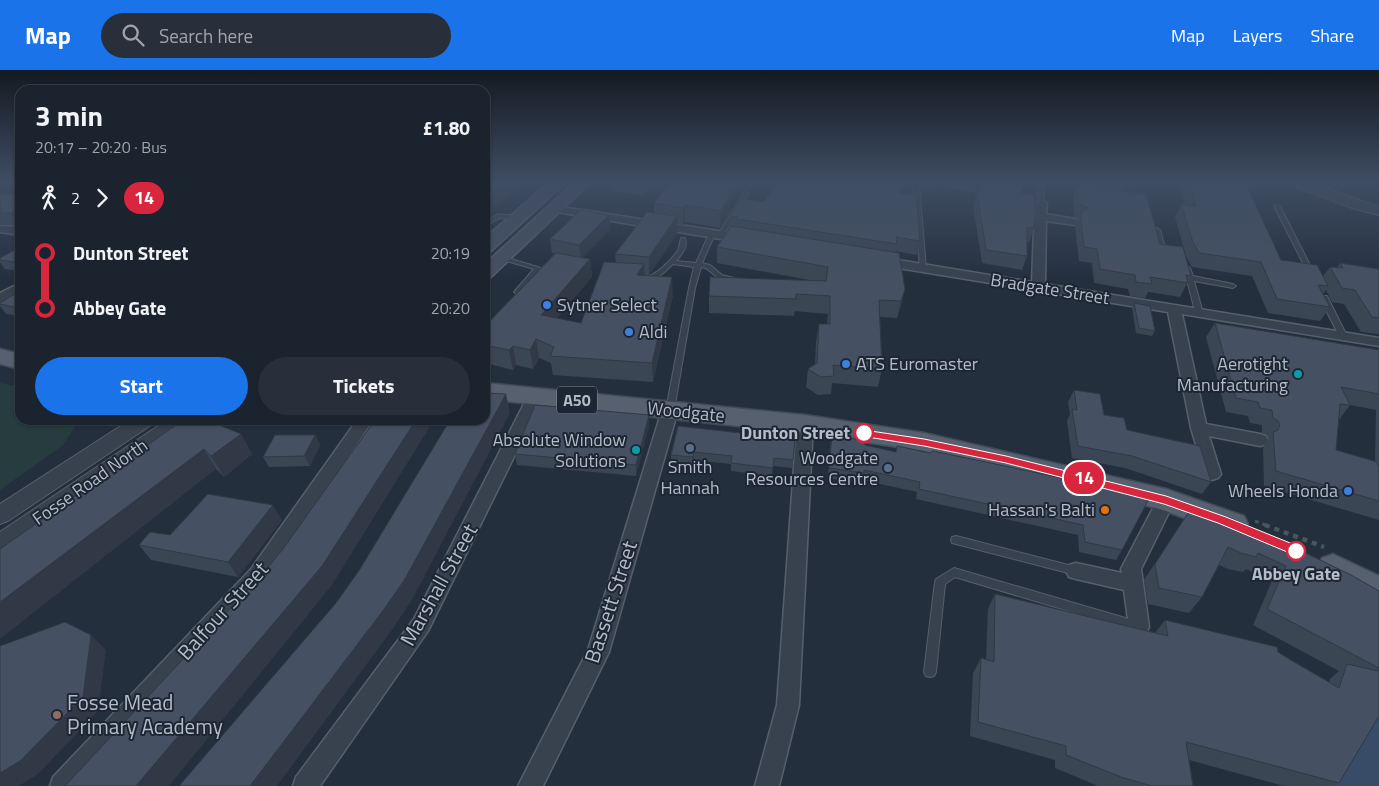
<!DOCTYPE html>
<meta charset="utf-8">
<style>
:root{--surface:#1b232e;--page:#282f3a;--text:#f1f3f6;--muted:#a0a4aa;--line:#39404a;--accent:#1a73e8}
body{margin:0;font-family:"Titillium Web",sans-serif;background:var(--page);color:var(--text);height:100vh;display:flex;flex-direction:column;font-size:19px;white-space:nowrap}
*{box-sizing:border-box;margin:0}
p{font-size:16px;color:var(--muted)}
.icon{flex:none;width:28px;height:28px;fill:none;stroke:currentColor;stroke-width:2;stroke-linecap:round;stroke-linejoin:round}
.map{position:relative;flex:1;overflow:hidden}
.drawer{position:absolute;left:15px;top:15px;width:475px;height:340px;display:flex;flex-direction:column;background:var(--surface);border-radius:15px;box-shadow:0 1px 4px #0004,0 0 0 1px var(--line)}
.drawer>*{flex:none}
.badge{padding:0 10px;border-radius:16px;font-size:18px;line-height:32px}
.map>.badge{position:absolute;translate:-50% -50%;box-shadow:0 0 0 2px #fff}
.legs{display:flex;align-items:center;gap:8px;height:55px;padding:0 20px;font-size:16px}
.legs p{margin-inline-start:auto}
.head{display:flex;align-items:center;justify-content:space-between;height:85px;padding:0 20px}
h1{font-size:28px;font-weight:700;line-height:38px}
.button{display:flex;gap:10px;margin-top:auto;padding:10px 20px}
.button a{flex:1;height:58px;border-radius:30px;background:var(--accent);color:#fff;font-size:20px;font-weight:700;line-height:58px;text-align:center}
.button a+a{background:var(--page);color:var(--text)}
ul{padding:0 20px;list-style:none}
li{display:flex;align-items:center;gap:18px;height:55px;font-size:19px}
li i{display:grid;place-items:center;width:8px;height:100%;margin:0 6px;background:currentColor}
li i::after{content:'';width:12px;height:12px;margin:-6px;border:4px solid;border-radius:50%;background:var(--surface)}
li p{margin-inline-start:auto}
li:first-child i{background:linear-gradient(#0000 50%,currentColor 0)}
li:last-child i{background:linear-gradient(currentColor 50%,#0000 0)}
header{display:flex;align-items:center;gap:30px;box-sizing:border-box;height:70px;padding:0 25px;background:var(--accent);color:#fff}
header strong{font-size:24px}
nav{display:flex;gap:28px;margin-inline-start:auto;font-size:18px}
.search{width:350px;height:45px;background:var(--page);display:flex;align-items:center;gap:12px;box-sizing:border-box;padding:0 18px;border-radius:28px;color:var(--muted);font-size:19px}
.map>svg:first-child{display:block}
.green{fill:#263c3f}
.water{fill:#394c67}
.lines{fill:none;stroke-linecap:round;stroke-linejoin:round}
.service-casing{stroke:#565f6c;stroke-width:2}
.minor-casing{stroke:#565f6c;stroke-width:3}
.tertiary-casing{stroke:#565f6c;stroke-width:2}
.secondary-casing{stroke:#565f6c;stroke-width:3}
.primary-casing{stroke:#414a57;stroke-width:3}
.path-far1{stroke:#44595c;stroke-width:3;stroke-dasharray:4 4;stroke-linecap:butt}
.path{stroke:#44595c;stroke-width:4.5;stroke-dasharray:5 5;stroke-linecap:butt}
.service{fill:#38414e;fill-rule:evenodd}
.minor{fill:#38414e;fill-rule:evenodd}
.tertiary{fill:#38414e;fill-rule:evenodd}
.secondary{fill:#465061;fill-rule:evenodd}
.primary{fill:#56606e;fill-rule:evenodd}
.wall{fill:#3b4654;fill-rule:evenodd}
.shaded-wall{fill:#303945}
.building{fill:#455162;stroke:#303945}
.line-1{fill:#d7263d;stroke:#fff}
.shop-dot{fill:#3f7fe0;stroke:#1d2633;stroke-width:2}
.culture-dot{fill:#0f9aa8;stroke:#1d2633;stroke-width:2}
.stop-1-dot{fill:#fff;stroke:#d7263d;stroke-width:2.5}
.service-dot{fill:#5c6f8a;stroke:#1d2633;stroke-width:2}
.food-dot{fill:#e8710a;stroke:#1d2633;stroke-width:2}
.education-dot{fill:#8d6e63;stroke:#1d2633;stroke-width:2}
.labels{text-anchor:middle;stroke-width:4;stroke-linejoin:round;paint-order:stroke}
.shield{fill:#1d2633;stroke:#878f9c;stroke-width:1}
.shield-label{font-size:16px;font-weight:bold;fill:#b4bcc9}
.street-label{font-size:18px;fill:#b4bcc9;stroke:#1d2633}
.poi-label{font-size:18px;fill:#b4bcc9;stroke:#1d2633;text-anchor:end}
.stop-label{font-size:18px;font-weight:bold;fill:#b4bcc9;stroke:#1d2633;text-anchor:end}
.near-street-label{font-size:21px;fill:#b4bcc9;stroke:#1d2633}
.near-poi-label{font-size:21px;fill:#b4bcc9;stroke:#1d2633;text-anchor:start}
</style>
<header>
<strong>Map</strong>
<div class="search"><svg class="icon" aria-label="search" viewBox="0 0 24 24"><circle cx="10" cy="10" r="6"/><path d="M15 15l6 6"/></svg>Search here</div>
<nav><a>Map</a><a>Layers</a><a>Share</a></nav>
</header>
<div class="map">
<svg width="1379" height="716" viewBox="0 0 1379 716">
<rect width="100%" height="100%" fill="#242f3e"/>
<!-- green -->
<path class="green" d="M0,313L20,317V350H79L63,375L0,420Z"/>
<!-- water -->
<path class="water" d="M1379,637V716H1326Z"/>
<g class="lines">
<!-- service casing -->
<g class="service-casing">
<path id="service" d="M926,111H932L930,115H926Z
M1037,111H1043L1044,133L1041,135L1038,133Z
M1074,111H1089L1117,115L1116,111H1122L1123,117L1120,119L1077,113Z
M916,112L919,114L926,198L923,200L920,198L913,114Z
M744,122L749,123L723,166H719L718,165Z
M1275,135L1280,136L1314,203L1313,204L1311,205L1308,203L1274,136Z
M498,144L517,146L520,148L517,150L499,148L485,157V152Z
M1157,158L1160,160L1164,175L1170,179V181H1166L1158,176L1154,160Z
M712,162L715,164L702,193L710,195L722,205L734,208L735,209L732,211L718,208L706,198L701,197L695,218L674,340L670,343L666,340L689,218L694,197L673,194C664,202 654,215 643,209L644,208C655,206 672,190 678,180C680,176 680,171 681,168H685C688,177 682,184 676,191L696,193L709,164Z
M501,186L541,198L520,223L518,224L514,222L534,199L499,189V187Z
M1187,196L1190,198L1193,206L1233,214L1236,216L1233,218L1194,211L1203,243L1202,245H1196L1184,198Z
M1321,226H1327L1347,266L1346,268H1340L1320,228Z
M956,466L1076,497L1080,498L1081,501L1080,504L1076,505L952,473L951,470L952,467Z
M954,498L1139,552L1143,554L1145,557L1143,560L1139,562L955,507L945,514L936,602L934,606L930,607L926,606L924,602L935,512L936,509Z"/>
</g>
<!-- minor casing -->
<g class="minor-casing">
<path id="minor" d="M1041,130L1047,133L1046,144L1075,149L1081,152L1075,155L1046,151L1045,214L1379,268V276L1182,244L1206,354L1260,364L1266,366L1268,370L1266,374L1260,376L1209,366L1221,404L1218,408L1212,410L1206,408L1191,358L1168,242L880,195L874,191L880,187L1032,212L1035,133Z
M555,136L745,165L751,169L745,173L551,141L549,139L551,137Z
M0,156L20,157V165L0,162Z
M20,213V223L0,233V223Z
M536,321L541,322L544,326L428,561L320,716H293L296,707L414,549L528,326L531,322Z
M670,335L676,336L678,340L609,582L543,716H518L588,580L662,340L664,336Z
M805,349L811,350L813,354L799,635L779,716H755L777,635L797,354L799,350Z
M357,350H373L265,511L79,716H50L53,707L251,499Z
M1166,423L1172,425L1175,430L1141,499L1149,557L1146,563L1139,566L1132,563L1129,557L1124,520L1076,509L1069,507L1066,501L1069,495L1076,493L1122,503L1121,499L1160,425Z"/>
</g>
<!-- tertiary casing -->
<g class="tertiary-casing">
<path id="tertiary" d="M1288,111H1306L1379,137V145L1355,139L1289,114Z
M130,350H154L151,355L8,451L0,454V434Z
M167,350H191L188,355L8,481L0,483V462Z"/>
</g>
<!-- secondary casing -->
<g class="secondary-casing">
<path id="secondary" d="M551,111H567L491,181L485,182V168Z
M576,111H592L491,207L485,208V194Z"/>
</g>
<!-- primary casing -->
<g class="primary-casing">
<path id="primary" d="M0,279L20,284V299L0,294Z
M485,313L805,345L924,363L1166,419L1244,446L1248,454L1244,462L1233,466L1160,439L924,381L805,363L485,329Z
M1333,484L1379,506V535C1361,528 1326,513 1317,497L1322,488Z"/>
</g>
<!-- path-far1 -->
<path class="path-far1" d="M1255,451L1268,456"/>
<!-- path -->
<path class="path" d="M1265,455L1324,477"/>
<!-- service -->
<use href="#service" class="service"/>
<!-- minor -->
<use href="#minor" class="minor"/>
<!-- tertiary -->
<use href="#tertiary" class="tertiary"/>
<!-- secondary -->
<use href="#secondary" class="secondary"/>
<!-- primary -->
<use href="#primary" class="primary"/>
</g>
<!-- wall -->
<path class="wall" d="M612,111H657L643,126L613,120Z
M953,111H1023L1021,123L1034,158L1029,172L1027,171V186L1022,200L982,193L973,135L977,123L951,118Z
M1182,111H1239L1281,190L1323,206L1330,197L1337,198L1340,193L1379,199V264L1361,262L1344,234L1332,232L1326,220L1323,224L1330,237L1320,251L1268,243L1252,206L1192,197L1186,186L1175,147L1181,134H1185L1180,117Z
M1077,115L1160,174L1191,206L1180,227L1148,222L1145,228L1130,226L1128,219L1094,213L1092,193L1079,191L1075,157L1078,149L1074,147L1073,128Z
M0,123L20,125V154L18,155H0Z
M900,123L920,171L917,185L895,181L905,219L901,236L897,248L880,247L882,299L878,317L832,313L831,324L818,325L806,317L808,299L815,294L816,272L819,254H827L828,244L795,241L794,246L709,243V226L809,210L717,193V177L729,158L730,146Z
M731,131V140L720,158L685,152L683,155L677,154V164L649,205L673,225L653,312L553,305L551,293L539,288L533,299L516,295L513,300L485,293V256L555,183H552L550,169L609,145L610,159L582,188L590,189L592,207L557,248L581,253L616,193L615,184L654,143V133Z
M20,177V201L5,199L0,192V188Z
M20,221V246L6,244L0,236V233Z
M1134,233L1155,261L1152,266L1136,263L1132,238Z
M1215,253L1379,280V450L1264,416L1263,377L1269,368L1267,364L1262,363V355L1250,353L1248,346L1226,342L1206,267ZM1350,335L1376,340L1375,391L1336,380L1339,350Z
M1074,320L1104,345L1211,412L1202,424L1125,398L1072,388L1067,351L1070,344L1068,332Z
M183,350L241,364L252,384L224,407L216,399Z
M649,356L636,406L517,395L515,384Z
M678,356L793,390L792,398L773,396L772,406L731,401V394L694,390L693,395L671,393V385Z
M315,365L320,375L310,396L269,397L263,387Z
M832,366L865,375L896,382L897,376L1124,421L1122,480L1116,490L1079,482L1078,465L916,429L917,422L862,410L861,413L828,408L830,375Z
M1190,440L1379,521V646L1339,713L1334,716H1284L1189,690L1193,716H1098L1055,698V690L970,666L973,603L981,588L986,590L988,539L995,524L1155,563L1165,550L1278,582L1289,589L1329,612L1330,609L1339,601L1253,555L1272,511L1246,499L1243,502L1228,499L1219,495L1202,527L1189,543L1148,534L1144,510Z
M282,450L238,507L151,490L139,475L170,465Z"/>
<!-- shaded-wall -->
<path class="shaded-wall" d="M505,111H526L485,145V127Z
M642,111H657L643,126Z
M735,111H746L731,131V140L720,158L721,141L726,123Z
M685,135V152L683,155V138Z
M20,138V154L18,155L10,143Z
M609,145L610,159L581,189L579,175Z
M677,146V164L649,205V187Z
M590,189L592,207L544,263L541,245Z
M644,194L645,212L637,205Z
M672,207L673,225L653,312L652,293Z
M905,219L901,236L897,248L901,231Z
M536,269L539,288L533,299L530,280Z
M513,276L516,295L513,300L509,280Z
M506,324L510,343L413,528L394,557L277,716H250Z
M649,345V356L636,406V395Z
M416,350H434L332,515L169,716H136Z
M241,364L252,384L224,407L211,386Z
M315,365L320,375L310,396L304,386Z
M204,379L216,399L0,569V532Z
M694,382V390L693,395V387Z
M273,435L282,450L238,507L228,492Z
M91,565L106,580L98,641L38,704L19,716H0V703Z"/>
<!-- building -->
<path class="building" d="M485,111H505L485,127Z
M671,111H735L726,123L731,124L721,141L685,135L683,138L654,133Z
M779,111H902L899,123L916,125L920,171L896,167L897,174L737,149L738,147L730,146L741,128L763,132Z
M980,111H1023L1021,123L1034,125V158L1027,157V186L986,180L977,122Z
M1188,111H1239L1245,112L1281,190L1317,195L1328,216L1318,215L1330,237L1277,229L1261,192L1199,183L1193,172L1181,134L1196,136Z
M1077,115L1146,124L1160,174L1183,177L1191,206L1186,205L1188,213L1150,207L1152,214L1136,212L1135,205L1100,199L1097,179L1084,177L1080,143L1088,138L1079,134Z
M0,123L20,125V138L10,143H0Z
M581,140L609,145L579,175L550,169Z
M647,142L677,146L649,187L615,184Z
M731,156L899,183L905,219L901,231L879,230L882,299L833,295L834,306L821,307L808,299L817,293L819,254H830V226L796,224V229L709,226L710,207L826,211L828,197L717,177Z
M20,177V193L0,190V188Z
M556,183L590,189L541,245L581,253L604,192L644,194L637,205L672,207L652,293L550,286L554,277L536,269L530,280L513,276L509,280L485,275V256Z
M1340,193L1379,199V248L1372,247L1355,220L1342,218L1330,197L1343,198Z
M20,221V238L0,234V233Z
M1134,233L1150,236L1155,261L1139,258Z
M1215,253L1379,280V324L1341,317L1350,335L1340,334L1336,380L1377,392L1379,397V431L1276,401L1273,362L1278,360L1280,354L1277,350L1273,348L1272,340L1260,338L1258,332L1236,328Z
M1074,320L1100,324L1104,345L1124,348L1127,360L1200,376L1211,412L1132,386L1078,376L1072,339L1077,340Z
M485,323L506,324L405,509L385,538L250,716H179L336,533L360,499L450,350H485Z
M535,335L649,345L636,395L515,384Z
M183,350H207L241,364L211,386L204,379L0,532V479Z
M375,350H416L322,496L136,716H65L265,501L283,479Z
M678,356L795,369L793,390L774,388L773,398L731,393L732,386L694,382L693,387L671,385Z
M275,365H315L304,386L263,387Z
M832,366L865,370V375L896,382L897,376L930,383L933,381L1124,421L1149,429L1122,480L1085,472L1083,455L919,419L920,412L864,400V403L829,398Z
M208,424L273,435L228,492L139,475L150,462L170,465Z
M1190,440L1230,448L1281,471L1351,505L1379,521V598L1267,539L1286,496L1258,483L1256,487L1241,483L1228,477L1202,527L1159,518L1155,494Z
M995,524L1168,566L1165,550L1277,577L1278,582L1289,589L1339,618L1347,594L1378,601L1379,599V646L1339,713L1186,672L1193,716H1152L1121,707L1066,685V676L978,652L981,588L994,592Z
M65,552L91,565L83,627L20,691L0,703V576Z"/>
<!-- sky -->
<linearGradient id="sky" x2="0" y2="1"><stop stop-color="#141a22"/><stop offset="0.53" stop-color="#3f4d63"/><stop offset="1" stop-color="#3f4d63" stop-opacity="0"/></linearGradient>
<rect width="1379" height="211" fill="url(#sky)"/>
<!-- line-1 -->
<path class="line-1" d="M864,360L924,369L1006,386L1166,426L1226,447L1300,477L1302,481L1300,484H1292L1218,453L1164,434L1006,393L924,376L861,366L860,363Z"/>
<!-- markers -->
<g class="shop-dot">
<circle cx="547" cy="235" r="5"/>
<circle cx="629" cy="262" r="5"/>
<circle cx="846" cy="294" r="5"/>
<circle cx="1348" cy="421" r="5"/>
</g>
<g class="culture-dot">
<circle cx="1298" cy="304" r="5"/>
<circle cx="636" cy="380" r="5"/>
</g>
<g class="stop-1-dot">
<circle cx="864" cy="363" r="9"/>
<circle cx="1296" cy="481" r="9"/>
</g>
<g class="service-dot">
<circle cx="690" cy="378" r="5"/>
<circle cx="888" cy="398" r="5"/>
</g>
<circle class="food-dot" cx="1105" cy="440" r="5"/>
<circle class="education-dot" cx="57" cy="645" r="5"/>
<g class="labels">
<!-- shield labels -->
<rect class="shield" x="557" y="316.5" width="40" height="27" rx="4"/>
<g class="shield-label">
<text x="577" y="336">A50</text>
</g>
<!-- street labels -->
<g class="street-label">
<text transform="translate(1050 219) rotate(9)" y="6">Bradgate Street</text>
<text transform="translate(686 342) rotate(6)" y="6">Woodgate</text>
<text transform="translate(90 412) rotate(-35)" y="6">Fosse Road North</text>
</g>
<!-- poi labels -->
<g class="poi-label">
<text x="557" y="241" text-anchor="start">Sytner Select</text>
<text x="639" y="268" text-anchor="start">Aldi</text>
<text x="856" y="300" text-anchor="start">ATS Euromaster</text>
<text x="1288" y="300">Aerotight<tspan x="1288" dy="21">Manufacturing</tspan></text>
<text x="626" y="376">Absolute Window<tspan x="626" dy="21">Solutions</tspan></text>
<text x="878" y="394">Woodgate<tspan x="878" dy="21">Resources Centre</tspan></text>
<text x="690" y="403" text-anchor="middle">Smith<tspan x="690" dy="21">Hannah</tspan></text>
<text x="1338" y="427">Wheels Honda</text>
<text x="1095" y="446">Hassan's Balti</text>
</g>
<!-- stop labels -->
<g class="stop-label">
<text x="850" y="369">Dunton Street</text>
<text x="1296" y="510" text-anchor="middle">Abbey Gate</text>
</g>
<!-- near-street labels -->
<g class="near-street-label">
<text transform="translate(439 515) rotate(-61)" y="7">Marshall Street</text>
<text transform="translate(611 532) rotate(-72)" y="7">Bassett Street</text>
<text transform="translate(223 541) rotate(-48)" y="7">Balfour Street</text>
</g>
<!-- near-poi labels -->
<g class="near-poi-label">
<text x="67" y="640">Fosse Mead<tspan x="67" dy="24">Primary Academy</tspan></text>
</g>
</g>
</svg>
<b class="badge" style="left:1084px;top:408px;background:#d7263d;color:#fff">14</b>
<section class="drawer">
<div class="head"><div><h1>3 min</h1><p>20:17 – 20:20 · Bus</p></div><b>£1.80</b></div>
<div class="legs"><svg class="icon" aria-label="walk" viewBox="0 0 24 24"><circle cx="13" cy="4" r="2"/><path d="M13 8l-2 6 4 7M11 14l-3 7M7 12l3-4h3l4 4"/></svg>2<svg class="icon" aria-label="forward" viewBox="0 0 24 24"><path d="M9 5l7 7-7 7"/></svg><b class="badge" style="background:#d7263d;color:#fff">14</b></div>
<ul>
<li><i style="color:#d7263d"></i><b>Dunton Street</b><p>20:19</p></li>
<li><i style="color:#d7263d"></i><b>Abbey Gate</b><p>20:20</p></li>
</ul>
<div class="button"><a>Start</a><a>Tickets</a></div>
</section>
</div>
